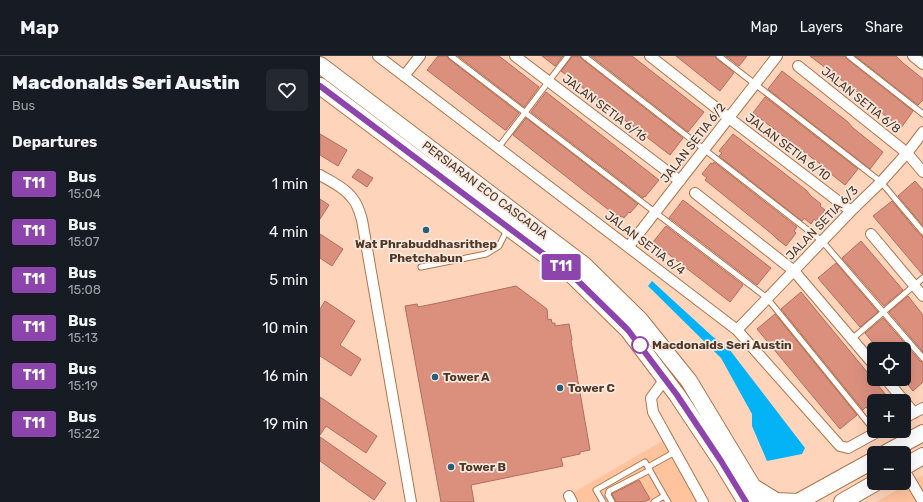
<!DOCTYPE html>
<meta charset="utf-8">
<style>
:root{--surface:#171b24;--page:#242831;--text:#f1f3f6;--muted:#9ea1a6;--line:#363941}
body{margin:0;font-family:Rubik,sans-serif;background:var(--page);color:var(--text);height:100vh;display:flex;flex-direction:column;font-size:15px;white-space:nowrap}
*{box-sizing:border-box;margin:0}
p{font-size:13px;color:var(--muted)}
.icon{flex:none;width:22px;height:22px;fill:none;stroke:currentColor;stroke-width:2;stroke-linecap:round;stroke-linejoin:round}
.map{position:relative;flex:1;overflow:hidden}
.details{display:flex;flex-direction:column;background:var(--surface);width:320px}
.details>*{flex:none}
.badge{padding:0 8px;border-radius:3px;font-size:14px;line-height:26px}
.buttons{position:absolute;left:547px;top:286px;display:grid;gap:8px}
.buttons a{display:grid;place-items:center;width:44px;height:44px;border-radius:6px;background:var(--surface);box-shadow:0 4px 16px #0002;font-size:20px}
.map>.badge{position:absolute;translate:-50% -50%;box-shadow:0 0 0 2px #fff}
h2{padding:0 12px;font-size:15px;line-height:36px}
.round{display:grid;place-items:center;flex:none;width:42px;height:42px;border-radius:6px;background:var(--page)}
.head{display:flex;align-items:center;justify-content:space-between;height:68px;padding:0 12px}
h1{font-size:19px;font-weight:800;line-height:30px}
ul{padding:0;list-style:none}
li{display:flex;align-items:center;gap:12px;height:48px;padding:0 12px}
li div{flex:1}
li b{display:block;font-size:15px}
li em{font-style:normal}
li .badge{min-width:44px;font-weight:700;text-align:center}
header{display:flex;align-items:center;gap:24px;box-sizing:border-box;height:56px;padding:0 20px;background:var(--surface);border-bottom:1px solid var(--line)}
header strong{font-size:19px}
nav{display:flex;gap:22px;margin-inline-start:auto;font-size:14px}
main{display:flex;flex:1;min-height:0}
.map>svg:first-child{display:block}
.built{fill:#ffc49d}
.water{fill:#03b3f5}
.building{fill:#db907e;stroke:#b46c5b}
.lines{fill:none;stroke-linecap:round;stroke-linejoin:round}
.service-casing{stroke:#b1744a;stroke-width:7}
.minor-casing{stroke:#b1744a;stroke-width:12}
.primary-casing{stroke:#b1744a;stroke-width:18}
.service{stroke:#fff;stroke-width:5}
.minor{stroke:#fff;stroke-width:10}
.primary{stroke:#fff;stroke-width:16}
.line-casing{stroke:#fff;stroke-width:9}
.line{stroke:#8e44ad;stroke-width:6}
.poi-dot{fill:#295e7a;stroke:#f7e9e0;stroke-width:1.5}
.stop-dot{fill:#fff;stroke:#8e44ad;stroke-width:2}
.labels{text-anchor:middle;stroke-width:3.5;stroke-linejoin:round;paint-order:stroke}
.street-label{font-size:12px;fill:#503624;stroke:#f7e9e0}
.poi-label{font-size:12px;font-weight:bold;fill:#503624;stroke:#f7e9e0;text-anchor:start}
.stop-label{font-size:12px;font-weight:bold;fill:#503624;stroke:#f7e9e0;text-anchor:start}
</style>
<header>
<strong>Map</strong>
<nav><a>Map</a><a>Layers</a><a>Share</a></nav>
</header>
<main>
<section class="details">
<div class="head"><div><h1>Macdonalds Seri Austin</h1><p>Bus</p></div><a class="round"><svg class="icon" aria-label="heart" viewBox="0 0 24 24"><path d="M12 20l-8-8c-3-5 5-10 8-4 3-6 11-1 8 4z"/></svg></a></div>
<h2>Departures</h2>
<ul>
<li><span class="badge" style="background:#8e44ad;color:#fff">T11</span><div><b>Bus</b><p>15:04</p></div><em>1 min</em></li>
<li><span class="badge" style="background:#8e44ad;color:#fff">T11</span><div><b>Bus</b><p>15:07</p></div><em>4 min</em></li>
<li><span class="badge" style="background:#8e44ad;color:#fff">T11</span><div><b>Bus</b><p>15:08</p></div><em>5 min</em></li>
<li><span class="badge" style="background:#8e44ad;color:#fff">T11</span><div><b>Bus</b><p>15:13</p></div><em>10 min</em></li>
<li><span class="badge" style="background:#8e44ad;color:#fff">T11</span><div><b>Bus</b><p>15:19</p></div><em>16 min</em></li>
<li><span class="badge" style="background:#8e44ad;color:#fff">T11</span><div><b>Bus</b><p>15:22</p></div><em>19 min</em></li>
</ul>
</section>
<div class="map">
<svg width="603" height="446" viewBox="0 0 603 446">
<rect width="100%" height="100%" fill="#fed5bb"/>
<!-- built -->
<path class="built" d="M344,384L380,446H256L251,438Z
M603,419V446H556Z"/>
<!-- water -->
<path class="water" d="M332,225L392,280L409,293L485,392L482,398L447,405L432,370V358L401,302L328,230Z"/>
<!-- building -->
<path class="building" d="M118,0H127L129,3L199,57L186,74H185L107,14Z
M138,0H179L219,31L204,51Z
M222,0H243L235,10Z
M252,0H260L262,3L363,82L350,99L241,15L251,2Z
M271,0H312L384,56L368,76Z
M356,0H395L397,3L414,16L413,18L400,35Z
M406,0H427L419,10Z
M490,0H525L527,3L593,55L581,72L549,47L545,42Z
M535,0H576L583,7L603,23V44L598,49Z
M462,15L528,66L533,72L563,96L550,113L450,35L448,33Z
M226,36L339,124L325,141L324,140L323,142L211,56Z
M445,41L538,113L525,129L510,117L504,111L433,57Z
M206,62L318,148L310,157L309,156L304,162L301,160L299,162L193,79Z
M0,78L27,94L18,110L0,99Z
M413,78L486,134L491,140L501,148L500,150L505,154L496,165L494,163L491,168L484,162L482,165L399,100L402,97L399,95Z
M394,106L477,171L474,175L476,177L466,190L457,183L452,178L385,124L387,122L382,118L391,107L393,108Z
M38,113L53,122L47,131L32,121Z
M595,125L603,134V170L578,140Z
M0,143L9,149L0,163Z
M363,144L451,212L437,229L351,163L349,162Z
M572,145L600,179L603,180V218H602L553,160Z
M346,170L423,229L410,246L333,186Z
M0,178L23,193L12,210L0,202Z
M541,185L583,234L564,250L522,202Z
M516,207L558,256L540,271L498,222Z
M196,230L227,253L228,264L231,263L232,267H235V270L249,268L252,284L251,285L270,394L260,396V398L241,402L243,410L151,429L154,446H121L85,250L97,248L98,251L118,247Z
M481,236L571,345H554V360L546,351L543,354L461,253Z
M588,240L603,259V296L569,256Z
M5,245L35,265L20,289L41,303L31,320L0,300V253Z
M455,258L537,359L520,373L437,273Z
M563,262L600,305L603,306V326L593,335L584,324V293H558L545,277Z
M0,341L57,380L46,397L6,370L0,379Z
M0,381L66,427L54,444L0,405Z
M319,424L330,443L324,446H296L292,438Z"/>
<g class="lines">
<!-- service casing -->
<g class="service-casing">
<path id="service" d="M131,0L447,242L554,374
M264,0L502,185L603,302
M399,0L561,126L603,176
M529,0L603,58
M178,92L248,0
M101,211L166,198L179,190L187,174
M532,283L603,222
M328,411L355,396
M283,446L276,434L325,406L348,446
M292,446L288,439L289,435L330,414
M334,446L344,440"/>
</g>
<!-- minor casing -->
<g class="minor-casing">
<path id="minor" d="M58,0L417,274L520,390L528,392L559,375
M195,0L360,125
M330,0L409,62L531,155
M593,0L603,8
M478,10L587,97L603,116
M84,20L100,0
M0,119C12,126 25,132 33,143C38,149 40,157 42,164L91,446
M375,137L474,215L554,309
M551,178L603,240
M309,190L457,0
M417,274L531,155L561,126L587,97L603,76
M345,323L331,342L333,356L383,446
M566,323L594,357
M584,362L603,352
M584,414L603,446
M249,440L252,446"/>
</g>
<!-- primary casing -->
<g class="primary-casing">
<path id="primary" d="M0,9L264,209L320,264L369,325L442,446
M0,30L253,220L308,274L357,339L401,405L426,446
M566,397L603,377
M584,411L603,400
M435,432L456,445L478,446
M478,446L554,404
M522,446L555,427"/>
</g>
<!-- service -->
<use href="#service" class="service"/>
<!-- minor -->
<use href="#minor" class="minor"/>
<!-- primary -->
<use href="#primary" class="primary"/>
</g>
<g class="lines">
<!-- line casing -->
<g class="line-casing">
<path id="line" d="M0,30L253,220L308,274L357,339L401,405L426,446"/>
</g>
<!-- line -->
<use href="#line" class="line"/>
</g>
<!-- markers -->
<g class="poi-dot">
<circle cx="106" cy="174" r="4"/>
<circle cx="115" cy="321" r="4"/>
<circle cx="240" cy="332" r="4"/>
<circle cx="131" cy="411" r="4"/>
</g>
<circle class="stop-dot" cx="320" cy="289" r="8"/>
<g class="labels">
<!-- street labels -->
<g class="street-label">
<text transform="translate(541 44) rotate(39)" y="4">JALAN SETIA 6/8</text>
<text transform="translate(285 52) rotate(37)" y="4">JALAN SETIA 6/16</text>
<text transform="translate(373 87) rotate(-52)" y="4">JALAN SETIA 6/2</text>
<text transform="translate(468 91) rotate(37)" y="4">JALAN SETIA 6/10</text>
<text transform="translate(165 134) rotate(37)" y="4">PERSIARAN ECO CASCADIA</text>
<text transform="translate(502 167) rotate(-46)" y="4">JALAN SETIA 6/3</text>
<text transform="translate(325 187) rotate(37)" y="4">JALAN SETIA 6/4</text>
</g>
<!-- poi labels -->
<g class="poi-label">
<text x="106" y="192" text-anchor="middle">Wat Phrabuddhasrithep<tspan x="106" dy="14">Phetchabun</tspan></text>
<text x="123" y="325">Tower A</text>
<text x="248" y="336">Tower C</text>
<text x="139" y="415">Tower B</text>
</g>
<!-- stop labels -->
<g class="stop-label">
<text x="332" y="293">Macdonalds Seri Austin</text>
</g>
</g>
</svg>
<div class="buttons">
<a><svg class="icon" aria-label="locate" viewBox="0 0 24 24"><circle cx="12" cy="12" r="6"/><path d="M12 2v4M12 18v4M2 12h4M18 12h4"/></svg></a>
<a>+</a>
<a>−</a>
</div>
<b class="badge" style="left:241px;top:211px;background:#8e44ad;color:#fff">T11</b>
</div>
</main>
